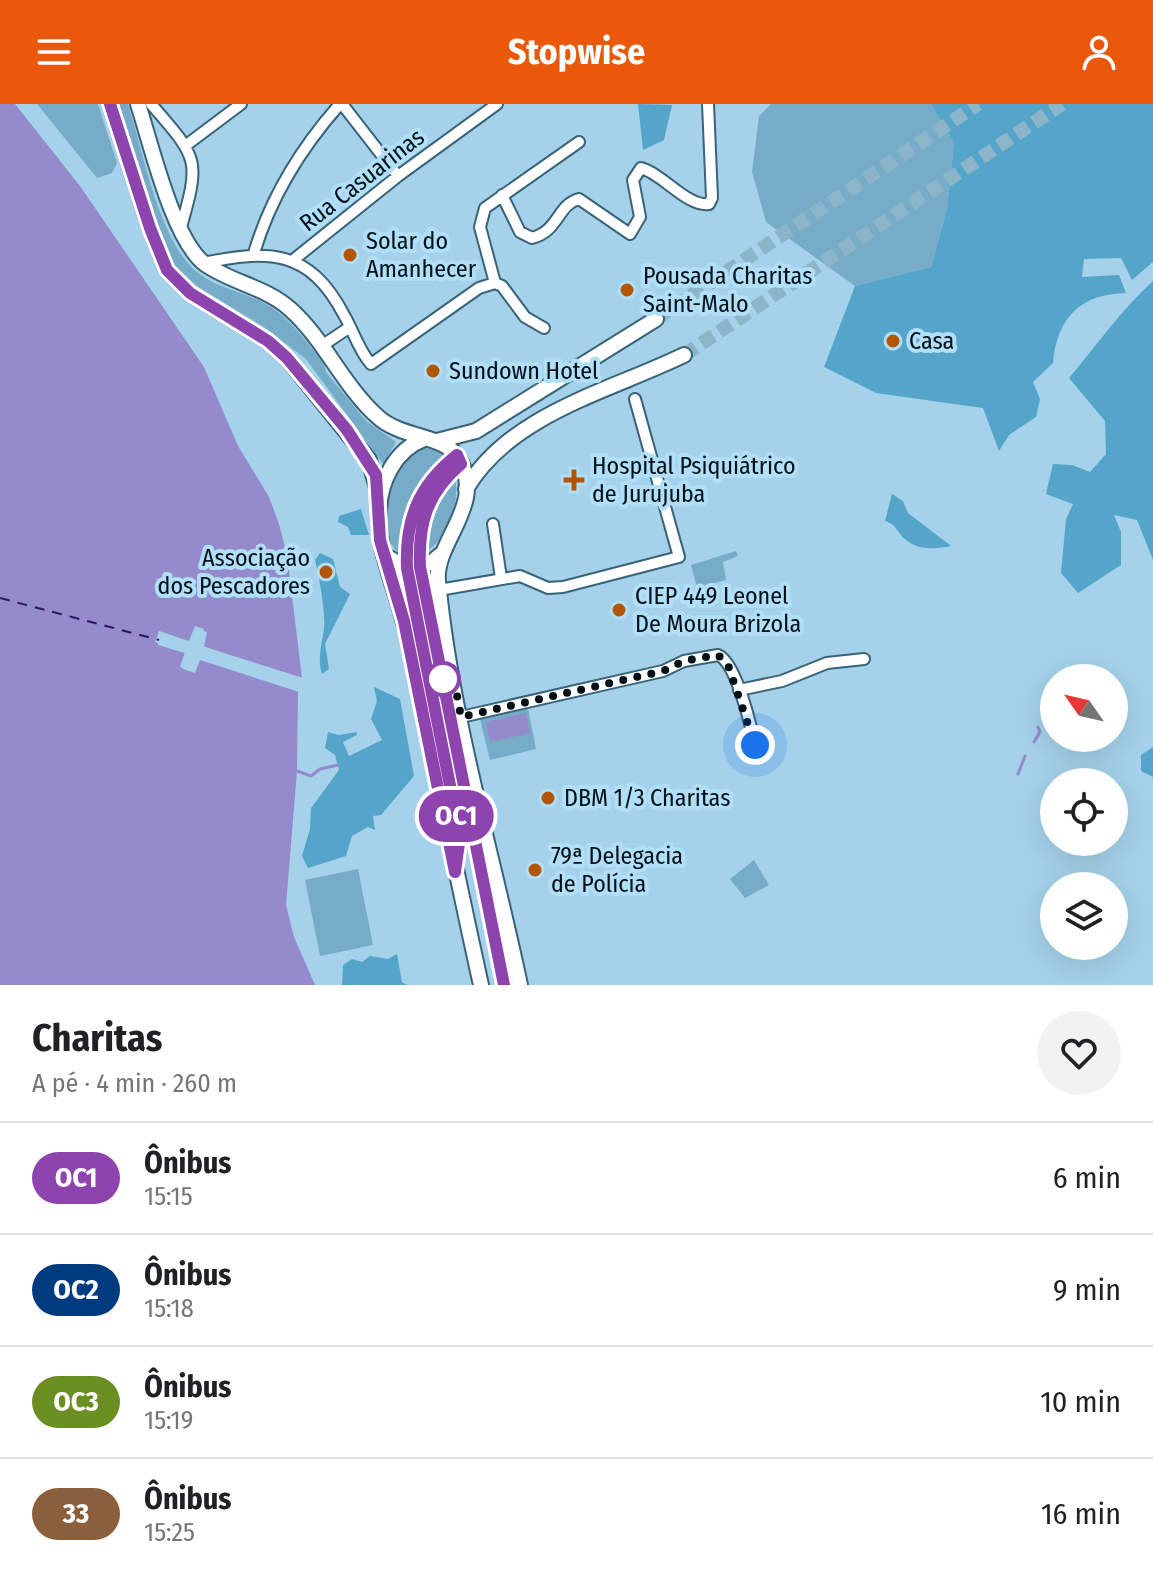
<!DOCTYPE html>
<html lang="pt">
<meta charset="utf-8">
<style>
:root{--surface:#fff;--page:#f2f2f2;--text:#202124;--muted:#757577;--line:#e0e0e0;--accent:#ea580c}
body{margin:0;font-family:"Fira Sans Condensed",sans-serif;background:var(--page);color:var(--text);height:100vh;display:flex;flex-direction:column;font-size:30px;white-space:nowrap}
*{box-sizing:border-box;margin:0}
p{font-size:26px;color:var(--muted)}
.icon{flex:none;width:44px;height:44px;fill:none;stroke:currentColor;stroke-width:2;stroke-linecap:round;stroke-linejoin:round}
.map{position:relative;height:881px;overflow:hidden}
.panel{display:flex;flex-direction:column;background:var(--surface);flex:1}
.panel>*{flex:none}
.badge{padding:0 16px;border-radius:26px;font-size:28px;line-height:52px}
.needle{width:52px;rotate:304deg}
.controls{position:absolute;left:1040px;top:560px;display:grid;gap:16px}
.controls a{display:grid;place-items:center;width:88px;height:88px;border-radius:50%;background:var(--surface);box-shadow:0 8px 32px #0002;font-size:40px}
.you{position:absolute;width:40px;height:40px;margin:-20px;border:6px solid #fff;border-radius:50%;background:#1a73e8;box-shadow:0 0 0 12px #1a73e833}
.map>.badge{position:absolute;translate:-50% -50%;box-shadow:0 0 0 4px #fff}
.round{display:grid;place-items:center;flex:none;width:84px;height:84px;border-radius:42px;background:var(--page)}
.overview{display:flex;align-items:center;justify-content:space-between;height:136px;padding:0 32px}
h1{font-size:38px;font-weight:700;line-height:60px}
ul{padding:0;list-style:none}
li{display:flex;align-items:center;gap:24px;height:112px;padding:0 32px;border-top:2px solid var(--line)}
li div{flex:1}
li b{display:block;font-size:30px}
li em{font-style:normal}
li .badge{min-width:88px;font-weight:700;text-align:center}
header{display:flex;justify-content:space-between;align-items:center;height:104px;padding:0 32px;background:var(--accent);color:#fff;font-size:36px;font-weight:700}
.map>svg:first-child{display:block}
.green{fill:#76acc8}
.forest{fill:#55a4ca}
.water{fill:#958acb}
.pier{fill:#a5d2ea}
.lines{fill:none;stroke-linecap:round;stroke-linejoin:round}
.stream{stroke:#958acb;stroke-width:3}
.ferry{stroke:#2e1562;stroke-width:2;stroke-dasharray:10 8;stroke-linecap:butt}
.secondary-tunnel{stroke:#8cb5ca;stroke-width:14;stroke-dasharray:14 7;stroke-linecap:butt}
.minor-casing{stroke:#386378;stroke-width:14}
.secondary-casing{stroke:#386378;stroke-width:18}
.minor{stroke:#fff;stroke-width:10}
.secondary{stroke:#fff;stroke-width:14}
.line-casing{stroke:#fff;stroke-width:18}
.line{stroke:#8e44ad;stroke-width:12}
.walk{stroke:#010f17;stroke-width:8;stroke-dasharray:0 14.4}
.poi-dot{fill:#b35501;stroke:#b1dff8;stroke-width:3}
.stop-dot{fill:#fff;stroke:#8e44ad;stroke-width:4}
.labels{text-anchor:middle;stroke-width:8;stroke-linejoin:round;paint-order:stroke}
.street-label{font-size:24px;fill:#010f17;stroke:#b1dff8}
.poi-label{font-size:24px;fill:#010f17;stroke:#b1dff8;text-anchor:start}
</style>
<header><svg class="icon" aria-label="menu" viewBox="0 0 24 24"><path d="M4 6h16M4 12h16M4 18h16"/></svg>Stopwise<svg class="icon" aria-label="person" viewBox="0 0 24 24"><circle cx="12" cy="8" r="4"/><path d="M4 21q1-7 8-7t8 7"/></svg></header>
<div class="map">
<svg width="1153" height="881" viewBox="0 0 1153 881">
<rect width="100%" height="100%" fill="#a5d2ea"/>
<!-- green -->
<path class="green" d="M37,0H98L117,59L112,69L97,74Z
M118,0H128C143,47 159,137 197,168C217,185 242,187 264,199C289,212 306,238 324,259L326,268L366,317L396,338L383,360L306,255L264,223L197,182L175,162L147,93Z
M771,0H931L954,39L947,105L931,163L855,182L766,118L752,68L759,12Z
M435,343L447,351C415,379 403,407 399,449C369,424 393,363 419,344Z
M454,368C461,397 451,433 424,449C421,418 432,390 454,368Z
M736,447L738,452L723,458L726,476L697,484L691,461Z
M528,604L536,645L490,656L480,615Z
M754,756L769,781L745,794L730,775Z
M358,765L373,841L320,852L305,776Z"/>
<!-- forest -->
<path class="forest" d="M638,0L672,1L664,36L643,46Z
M931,0H1153V158L1132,176L1121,154L1084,155L1082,173L1119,171L1126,189C1080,190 1057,214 1053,259L1033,278L1040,295L1036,313L1009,331L999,347L983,304L876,289L824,263L855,182L931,163L947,105L954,39Z
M1153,177V456L1137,416L1114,411L1121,428V461L1078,489L1061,469L1066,415L1073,400L1046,390L1053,360L1072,361L1090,368L1106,350L1105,317L1069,274C1097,241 1121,206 1153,177Z
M892,390L903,397L908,409L951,442C936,445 918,447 905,435C896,428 898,421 885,417Z
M361,405L369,431H351L348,423L338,418L339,412Z
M320,449L333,455L340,483L350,490L325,540L329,565L322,570C317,553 322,541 324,525C326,510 319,472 315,456Z
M374,583L400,595L414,672L381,711L373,712L375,726L368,723L352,732L346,752L308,764L302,752L310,725L311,704L339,666L335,651L325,644L328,628L339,631L356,628L357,631L343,638L349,652L382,636L371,615L377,597Z
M1153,643V673L1141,667V651Z
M397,850L402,878L407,881H342L343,861L352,855L362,858L370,852L388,855Z"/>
<!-- water -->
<path class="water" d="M0,0H15L80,82L204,263L238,342L269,393L279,420L287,451L302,574L199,541L204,525L195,522L189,537L159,527L155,538L185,548L180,563L189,567L196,552L298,587L297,667L286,801L294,833L315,881H0Z
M526,609L530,629L490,638L486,618Z"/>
<!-- pier -->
<path class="pier" d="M195,524L207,528L204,543L306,575L301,577L198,544L197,527L190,540L161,532L160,536L188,545V562L197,548L299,583L302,589L200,556L195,569L183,565L188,550L158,541L159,536L162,531L190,539Z"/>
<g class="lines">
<!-- stream -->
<path class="stream" d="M1034,638L1040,628L1038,623
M297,667L311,672L320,665L338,661
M1018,670L1025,652"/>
<!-- ferry -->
<path class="ferry" d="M0,494L159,536"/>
<!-- secondary-tunnel -->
<path class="secondary-tunnel" d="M656,215L978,0
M684,251L1062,0"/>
<!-- minor casing -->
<g class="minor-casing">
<path id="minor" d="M151,0C200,56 200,56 180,127
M342,0L398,72
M185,42L241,0
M502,91L520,128L532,134C559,127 557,101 579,95L630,130L640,113L633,76L641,64C663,70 687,103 709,100L712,94L708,0
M254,149C271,92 301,44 340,0
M292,157L398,72L497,0
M203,159C268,146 309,144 344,211C353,226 359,247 371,260L479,184L495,179L502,182L525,213L544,224
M495,179L480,123L485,104L579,38
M323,241L350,223
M493,420L501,474
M439,486L520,472L548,484L563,483L679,453L635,295
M739,586L782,577L827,559L864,555
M461,613L663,567L684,557L718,551C737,559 752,626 756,646"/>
</g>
<!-- secondary casing -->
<g class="secondary-casing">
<path id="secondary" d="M110,0L150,124L167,166L190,189L268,237L287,254L369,356L379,391
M138,0C151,40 173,136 205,160C232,179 266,183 290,205C325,236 343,282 378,313C401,334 443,331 457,352C489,399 434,437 438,477C451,613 492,748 520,881
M424,335C395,346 380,377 379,407C376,445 399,492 407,531C432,647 455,764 481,881
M437,337L476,327L656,215
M466,385C510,310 610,287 684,251
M386,452L407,464L431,459L440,451"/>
</g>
<!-- minor -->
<use href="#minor" class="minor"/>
<!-- secondary -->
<use href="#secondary" class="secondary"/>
</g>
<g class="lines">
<!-- line casing -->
<g class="line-casing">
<path id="line" d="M110,0L150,124L167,166L190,189L268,237L287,254L347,326L376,371L380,436L404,517L455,768L460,732L407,464C405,416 418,382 457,351L461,360C427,389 418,419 420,463L504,881"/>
</g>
<!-- line -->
<use href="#line" class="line"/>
<!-- walk -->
<path class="walk" d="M443,575L452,564L461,613L663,567L684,557L718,551L728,561L755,641"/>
</g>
<!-- markers -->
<g class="poi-dot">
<circle cx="350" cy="151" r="8"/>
<circle cx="627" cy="186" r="8"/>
<circle cx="893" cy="237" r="8"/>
<circle cx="433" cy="267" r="8"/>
<path d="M570 364h8v8h8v8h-8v8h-8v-8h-8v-8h8z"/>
<circle cx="326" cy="468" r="8"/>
<circle cx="619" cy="506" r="8"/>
<circle cx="548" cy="694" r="8"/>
<circle cx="535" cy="766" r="8"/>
</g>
<circle class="stop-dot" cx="443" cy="575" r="16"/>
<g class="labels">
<!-- street labels -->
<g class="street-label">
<text transform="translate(362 76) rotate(-38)" y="8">Rua Casuarinas</text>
</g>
<!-- poi labels -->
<g class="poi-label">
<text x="366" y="145">Solar do<tspan x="366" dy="28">Amanhecer</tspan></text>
<text x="643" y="180">Pousada Charitas<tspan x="643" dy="28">Saint-Malo</tspan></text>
<text x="909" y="245">Casa</text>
<text x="449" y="275">Sundown Hotel</text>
<text x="592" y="370">Hospital Psiquiátrico<tspan x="592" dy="28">de Jurujuba</tspan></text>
<text x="310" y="462" text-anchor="end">Associação<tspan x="310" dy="28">dos Pescadores</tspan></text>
<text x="635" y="500">CIEP 449 Leonel<tspan x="635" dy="28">De Moura Brizola</tspan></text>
<text x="564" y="702">DBM 1/3 Charitas</text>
<text x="551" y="760">79ª Delegacia<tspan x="551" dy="28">de Polícia</tspan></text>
</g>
</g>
</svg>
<div class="controls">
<a><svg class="needle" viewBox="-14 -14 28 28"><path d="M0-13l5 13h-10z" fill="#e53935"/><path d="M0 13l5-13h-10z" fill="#757577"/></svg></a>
<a><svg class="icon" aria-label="locate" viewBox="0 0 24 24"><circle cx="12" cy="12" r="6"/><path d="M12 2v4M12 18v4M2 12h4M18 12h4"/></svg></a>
<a><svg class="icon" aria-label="layers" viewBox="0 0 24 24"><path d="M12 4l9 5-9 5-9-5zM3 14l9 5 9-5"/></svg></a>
</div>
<div class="you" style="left:755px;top:641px"></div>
<b class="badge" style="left:456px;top:712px;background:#8e44ad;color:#fff">OC1</b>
</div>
<section class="panel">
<div class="overview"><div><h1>Charitas</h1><p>A pé · 4 min · 260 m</p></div><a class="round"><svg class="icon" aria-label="heart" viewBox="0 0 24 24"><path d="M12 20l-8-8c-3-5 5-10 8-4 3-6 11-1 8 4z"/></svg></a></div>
<ul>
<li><span class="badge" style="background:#8e44ad;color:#fff">OC1</span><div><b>Ônibus</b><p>15:15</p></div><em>6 min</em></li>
<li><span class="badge" style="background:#003b80;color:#fff">OC2</span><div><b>Ônibus</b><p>15:18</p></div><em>9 min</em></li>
<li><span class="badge" style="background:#6b8e23;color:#fff">OC3</span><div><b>Ônibus</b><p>15:19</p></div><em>10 min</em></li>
<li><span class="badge" style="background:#8b5e3c;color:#fff">33</span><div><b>Ônibus</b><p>15:25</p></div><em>16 min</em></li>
</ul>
</section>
